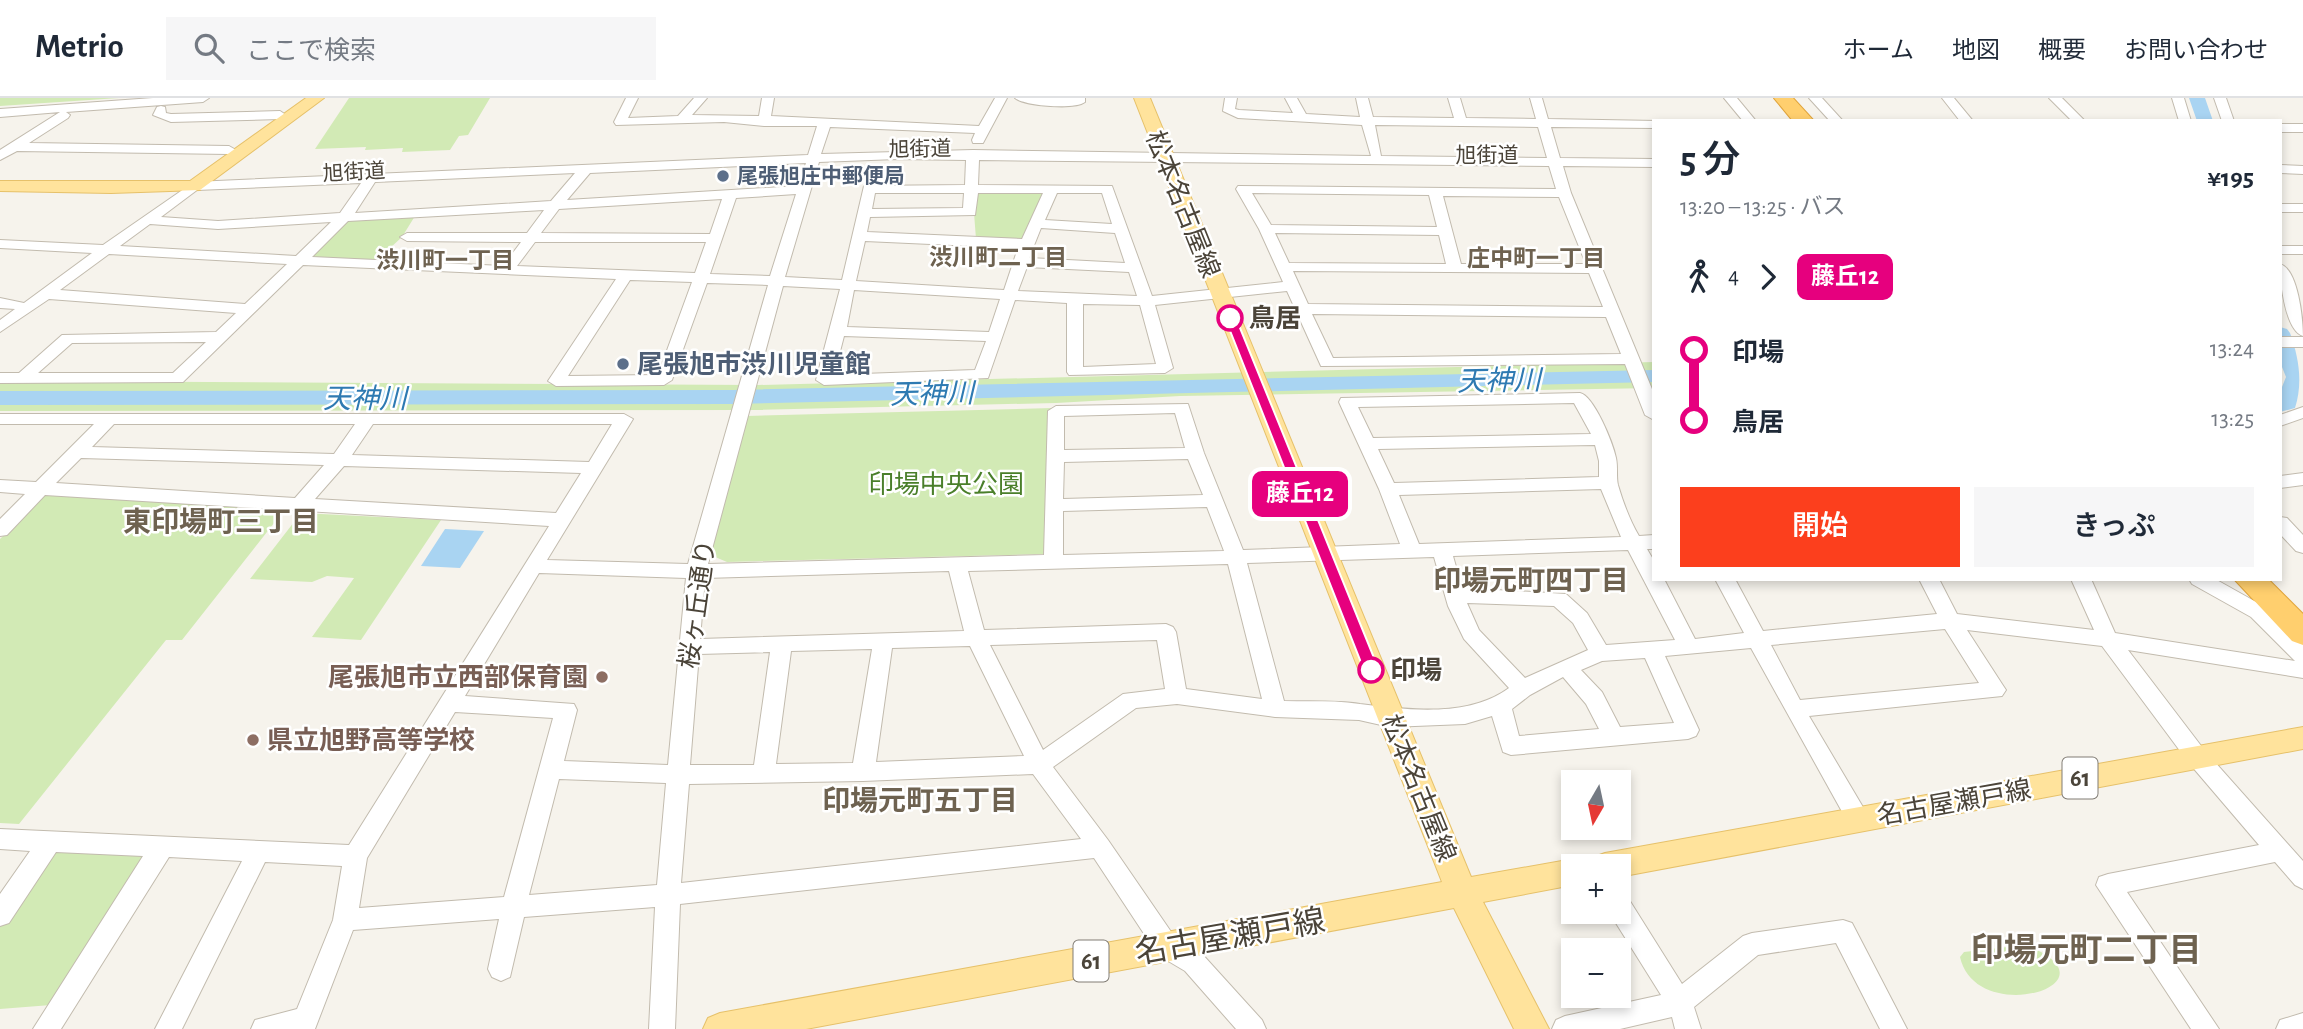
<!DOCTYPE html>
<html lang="ja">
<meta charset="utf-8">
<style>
:root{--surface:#fff;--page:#f6f6f7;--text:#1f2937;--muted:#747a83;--line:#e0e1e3;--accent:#fc3f1d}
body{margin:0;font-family:"Alegreya Sans","Noto Sans JP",sans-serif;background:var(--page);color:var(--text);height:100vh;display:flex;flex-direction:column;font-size:26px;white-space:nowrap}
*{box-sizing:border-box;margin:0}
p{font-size:23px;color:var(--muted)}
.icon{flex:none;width:38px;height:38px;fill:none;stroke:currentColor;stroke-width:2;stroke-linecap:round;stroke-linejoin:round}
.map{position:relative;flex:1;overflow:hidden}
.details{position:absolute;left:1652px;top:21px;width:630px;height:462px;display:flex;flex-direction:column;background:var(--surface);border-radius:0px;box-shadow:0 4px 10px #0003}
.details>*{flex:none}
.badge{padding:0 14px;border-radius:10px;font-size:24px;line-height:46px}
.needle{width:46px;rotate:189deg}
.buttons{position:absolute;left:1561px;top:672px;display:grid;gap:14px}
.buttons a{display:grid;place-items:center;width:70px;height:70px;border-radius:0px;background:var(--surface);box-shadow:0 4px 10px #0003;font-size:35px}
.map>.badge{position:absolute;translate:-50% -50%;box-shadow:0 0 0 4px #fff}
.legs{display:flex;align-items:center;gap:10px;height:77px;padding:0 28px;font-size:23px}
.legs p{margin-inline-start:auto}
.headline{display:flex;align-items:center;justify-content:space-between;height:119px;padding:0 28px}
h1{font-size:38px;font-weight:600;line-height:52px}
.primary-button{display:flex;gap:14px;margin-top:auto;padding:14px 28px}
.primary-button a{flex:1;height:80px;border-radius:0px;background:var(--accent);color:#fff;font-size:28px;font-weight:600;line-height:80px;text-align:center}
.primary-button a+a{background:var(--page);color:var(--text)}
ul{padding:0 28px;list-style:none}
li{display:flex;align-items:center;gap:24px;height:70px;font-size:26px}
li i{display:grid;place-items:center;width:10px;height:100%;margin:0 9px;background:currentColor}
li i::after{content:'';width:18px;height:18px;margin:-9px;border:5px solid;border-radius:50%;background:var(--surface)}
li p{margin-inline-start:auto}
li:first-child i{background:linear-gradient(#0000 50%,currentColor 0)}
li:last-child i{background:linear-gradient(currentColor 50%,#0000 0)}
header{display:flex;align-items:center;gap:42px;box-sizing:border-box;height:98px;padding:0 35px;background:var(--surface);border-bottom:2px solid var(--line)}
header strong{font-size:33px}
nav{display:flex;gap:38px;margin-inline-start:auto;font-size:24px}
.search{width:490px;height:63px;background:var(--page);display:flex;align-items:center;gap:18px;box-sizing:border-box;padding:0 24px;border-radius:0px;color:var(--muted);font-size:26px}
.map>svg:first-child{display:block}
.green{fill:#d2eab5}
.water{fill:#a9d4f2}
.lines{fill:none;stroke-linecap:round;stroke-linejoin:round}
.river{fill:#a9d4f2;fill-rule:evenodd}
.minor-casing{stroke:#c2bbae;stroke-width:2}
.major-casing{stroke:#e6c16a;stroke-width:2}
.highway-casing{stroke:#e0a43c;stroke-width:2}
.minor{fill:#fff;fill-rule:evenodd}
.major{fill:#ffe39c;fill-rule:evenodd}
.highway{fill:#ffcf6e;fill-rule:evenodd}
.line-1{fill:#e6007e;stroke:#fff;stroke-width:2}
.service-dot{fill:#5c6f8a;stroke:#fff;stroke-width:2.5}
.stop-1-dot{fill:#fff;stroke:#e6007e;stroke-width:3.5}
.education-dot{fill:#8d6e63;stroke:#fff;stroke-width:2.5}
.labels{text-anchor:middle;stroke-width:5;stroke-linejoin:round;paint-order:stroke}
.far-street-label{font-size:21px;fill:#4b4439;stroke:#fff}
.far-service-label{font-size:21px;font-weight:bold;fill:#4e5e75;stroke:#fff;text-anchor:start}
.far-neighbourhood-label{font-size:23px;font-weight:bold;fill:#6e6250;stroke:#fff}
.shield{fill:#fff;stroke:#817c74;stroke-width:2}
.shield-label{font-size:24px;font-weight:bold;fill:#4b4439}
.street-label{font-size:26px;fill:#4b4439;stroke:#fff}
.stop-label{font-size:26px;font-weight:bold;fill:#4b4439;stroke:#fff;text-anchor:start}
.service-label{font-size:26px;font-weight:bold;fill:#4e5e75;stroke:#fff;text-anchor:start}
.park-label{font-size:26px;fill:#4a7f2a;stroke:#fff}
.education-label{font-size:26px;font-weight:bold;fill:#785e54;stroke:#fff;text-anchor:end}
.water-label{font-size:28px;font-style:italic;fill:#2e7ab2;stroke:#fff}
.neighbourhood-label{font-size:28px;font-weight:bold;fill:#6e6250;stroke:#fff}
.near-street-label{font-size:32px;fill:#4b4439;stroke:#fff}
.near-neighbourhood-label{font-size:33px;font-weight:bold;fill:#6e6250;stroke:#fff}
</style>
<header>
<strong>Metrio</strong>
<div class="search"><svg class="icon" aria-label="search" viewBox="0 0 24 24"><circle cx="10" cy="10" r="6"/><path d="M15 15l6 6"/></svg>ここで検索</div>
<nav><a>ホーム</a><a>地図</a><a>概要</a><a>お問い合わせ</a></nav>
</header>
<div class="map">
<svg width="2303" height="931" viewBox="0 0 2303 931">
<rect width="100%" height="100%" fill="#f6f3ec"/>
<!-- green -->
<path class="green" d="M0,0H119L0,8Z
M349,0H490L468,37L459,38L450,52L402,54L403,50L365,52L366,49L315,51Z
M976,91L1045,93L1024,144L976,141L974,115Z
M415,118L402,139L375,164L306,161L347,121Z
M1654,264V290L1180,298L1056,305L751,312L0,313V285L21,283L758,287Z
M1052,310L1045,456L727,464L708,456L747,318Z
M45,397L285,411L182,542H166L19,726L0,725V441Z
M301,415L441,422L361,542L312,539L354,480L327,478L312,484L250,481Z
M50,751L149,755L51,907L0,911V829Z
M2025,847C2126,885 1976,931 1960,859L1964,854Z"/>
<!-- water -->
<path class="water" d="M445,431L484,433L460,470L421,468Z"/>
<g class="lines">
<!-- river -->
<path class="river" d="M2189,0H2205L2213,23H2197Z
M2280,229L2287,231L2290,235C2299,260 2303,285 2295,310L2280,314V294L2286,279L2280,264Z
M1654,272V284L733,306L0,307V293L733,292Z"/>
<!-- minor casing -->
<g class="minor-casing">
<path id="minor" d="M153,0H209L203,4L66,14L70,17L68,20L29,45L229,48L236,52L229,56L17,53L0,62V52L60,14L0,19V11Z
M626,0H638L628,20L678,18L694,0H707L692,17L759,18L762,0H774L771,18L979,28L995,0H1007L983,45H973L972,42L975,35L830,29L821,56L973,52L1371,58L1362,27L1238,20L1223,13L1225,0H1237L1235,11L1239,12L1293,15L1285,0H1297L1306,16L1360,19L1356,0H1368L1373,19L1454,20L1448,0H1460L1466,20L1536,21L1530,0H1542L1548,21L1656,23H1654V30L1551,29L1560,60L1654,61V69L1563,68L1571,95L1654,296V322L1645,317L1625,266L1321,268L1287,193L1155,207L1173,270L1165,275L1069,277L1067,274V205L1015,202L988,280L824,287L816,282L840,191L783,188L708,466L1044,457L1048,313L1056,308L1188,306L1204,355L1243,452L1400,446L1379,391L1339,304L1341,300L1580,295C1594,298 1613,345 1616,360C1618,369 1616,379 1618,387C1623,404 1630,423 1639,438L1654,437V451H1647L1654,463V481H1664L1695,541L1744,535L1715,481H1735L1763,533L1937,516L1919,481H1939L1957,516L2094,532L2071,481H2091L2115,535L2295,563L2251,519L2192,486L2189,481H2215L2265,509L2303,545V580L2128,552L2205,653L2303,763V791L2295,787L2275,764L2127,794L2219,931H2191L2096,787L2099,779L2108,776L2259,747L2189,665L2102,548L1967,532L2002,586L2006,592L2002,598L1809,618L1870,721L1866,728L1858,731L1850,728L1751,550L1665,558L1699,632L1696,638L1688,641L1511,657L1503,654L1492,618L1465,626L1390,629L1359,622L1275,619L1177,606L1136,610L1053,669L1108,742L1176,841L1203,857L1262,922L1266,931H1236L1185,873L1158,857L1094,760L680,806L675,931H649L655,809L524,819L510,879L501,883L492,879L488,871L499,821L353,832L315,931H251L255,922L297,911L333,822L342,768L265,764L182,931H155L242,763L169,759L61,931H33L143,758L56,754L9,825L0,828V796L30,753L0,751V731L349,747L549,428L45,397L7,437L0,438V421L25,396L0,394V382L36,384L94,326H0V316H624L633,321L547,462L688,466L768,187L707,185L672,282L664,287L556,288L548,283L616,181L303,167L183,284L0,285V275H19L62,237L216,234L236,215L49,201L0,234V222L15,211L0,210V200L24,205L92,155L0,150V142L103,147L194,84L808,57L817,28H764L724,24L616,27L614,24ZM1375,27L1538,29L1547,60L1381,58ZM897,61L966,62L965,87L864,88L842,182L785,179L819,64ZM979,62L1549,68L1556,91L1238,88L1236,91L1259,131L1283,184L1152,198L1112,88L978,87ZM806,65L798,88L567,102L590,75ZM575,75L551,103L355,115L375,84ZM361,85L340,115L218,123L161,119L197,92ZM875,95H964L963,110L872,111ZM978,95H1043L1022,141L867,134L870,119L975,117ZM1057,95H1102L1112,126L1045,122ZM1252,95L1429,97L1437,129L1271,127ZM796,96L770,178L710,176L736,100ZM1443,98L1559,99L1586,166H1461ZM722,101L710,136L541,135L559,111ZM544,112L527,135H407L400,139L407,143L521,144L503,168L312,159L348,123ZM331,124L296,158L120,148L150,126L218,131ZM1041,130L1115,135L1125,165L1029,160ZM1275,135L1439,137L1446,166L1289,165ZM865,143L1018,150L1004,192L856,183ZM535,144H706L695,175L517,168ZM109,156L287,166L245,206L60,192ZM1027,169L1129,174L1137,198L1018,193ZM1293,173L1589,175L1603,209L1308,206ZM630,182L692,184L658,277L568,278ZM854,192L1000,201L989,234L847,229ZM1083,206L1140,207L1156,266L1083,269ZM1312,216L1606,219L1621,256L1333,260ZM844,238L986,243L975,272L834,277ZM206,244L173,275H38L72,245ZM1574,305L1591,336L1373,340L1358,309ZM1175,315L1185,350L1064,352V318ZM114,326H355L334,356L92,349ZM373,326H612L589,364L352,357ZM1595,347L1599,363V379L1394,385L1378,351ZM81,360L324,367L295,400L56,385ZM1188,361L1203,397L1063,401L1064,364ZM344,368L581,375L556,415L315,401ZM1601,391L1621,439L1419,446L1399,397ZM1207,409L1224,453L1063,457V413ZM1628,452L1675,542L1606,547L1587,515L1566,496L1462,490L1453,458ZM1434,459L1448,508L1464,541L1509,590C1468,620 1408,612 1360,606C1335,602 1309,604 1284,603L1247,465ZM1228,466L1262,601L1186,591L1176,534L1173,529L1166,526L984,532L968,473ZM949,473L964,533L700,541L705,480ZM539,475L686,480L668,667L564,663L577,612L574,606L465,598ZM1467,505L1554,508L1573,525L1588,552L1525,580L1479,532ZM1945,531L1979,585L1800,602L1771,547ZM1157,542L1165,591L1123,596L1043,652L990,547ZM970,548L1024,658L876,664L892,550ZM872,551L853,665L776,666L791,553ZM770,554L754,667H690L699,556ZM1645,560L1674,625L1620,629L1602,594L1581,572L1602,563ZM1563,579L1586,606L1599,631L1519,638L1512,611L1530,597ZM455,614L553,620L504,799L359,810L367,760ZM1033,676L1081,741L681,785L689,686L863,683ZM559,681L666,685L657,787L529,797Z
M1015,0H1085V4C1075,12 1025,8 1015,0Z
M1724,0H1737L1756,23H1743Z
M1809,0H1822L1843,23H1830Z
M1942,0H1954L1973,23H1960Z
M2049,0H2062L2085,23H2072Z
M2172,0H2184L2191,23H2179Z
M2214,0H2226L2234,23H2222Z
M161,8L165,9L166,15L171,16L280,13L286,17L280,21L171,24L153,17L157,9Z
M2280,26H2303V34H2280Z
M2280,67L2303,68V76L2280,75Z
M2280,106H2303V114H2280Z
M2280,148H2303V156H2280Z
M2280,166C2298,171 2303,221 2303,238C2285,233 2280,182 2280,166Z
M2280,239H2303V249H2280Z
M2303,309V320L2280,328V317Z
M2303,375V387L2280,390V378Z
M2280,419L2287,420L2303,437V455L2296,453L2280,436Z
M1619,797L1628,800L1682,886L1743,838L1752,835L1843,822L1852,825L1907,931H1880L1836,845L1758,857L1694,909L1701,931H1675L1672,919L1620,931H1552L1556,922L1565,918L1661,897L1609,814H1619Z
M2303,915V931H2276L2280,922Z"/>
</g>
<!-- major casing -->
<g class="major-casing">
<path id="major" d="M306,0H324L200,92L111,95L0,93V83H190Z
M1134,0H1150L1471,779L1573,761L1584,765L1585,768H1573V787L1483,804L1549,931H1514L1454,810L806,931H703L708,920L720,915L1442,784Z
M2303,629V651L1619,779V768H1590L1594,759L1605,755Z"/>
</g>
<!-- highway casing -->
<g class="highway-casing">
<path id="highway" d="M1774,0H1793L1814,23H1793Z
M2234,481H2268L2303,516V547L2292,543Z"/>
</g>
<!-- minor -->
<use href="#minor" class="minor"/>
<!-- major -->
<use href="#major" class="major"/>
<!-- highway -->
<use href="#highway" class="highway"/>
</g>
<!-- line-1 -->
<path class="line-1" d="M1230,217L1236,220L1379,572L1376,576L1371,577L1364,572L1225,220Z"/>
<!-- markers -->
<g class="service-dot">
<circle cx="723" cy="78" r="7"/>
<circle cx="623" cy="266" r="7"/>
</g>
<g class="stop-1-dot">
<circle cx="1230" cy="220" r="12"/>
<circle cx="1371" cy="572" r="12"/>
</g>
<g class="education-dot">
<circle cx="602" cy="579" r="7"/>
<circle cx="253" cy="642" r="7"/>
</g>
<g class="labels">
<!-- far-street labels -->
<g class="far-street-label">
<text transform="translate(920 51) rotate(-1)" y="7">旭街道</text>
<text x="1487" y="64">旭街道</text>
<text transform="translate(354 74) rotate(-3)" y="7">旭街道</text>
</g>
<!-- far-service labels -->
<g class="far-service-label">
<text x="737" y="85">尾張旭庄中郵便局</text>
</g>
<!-- far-neighbourhood labels -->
<g class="far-neighbourhood-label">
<text x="998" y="167">渋川町二丁目</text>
<text x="1536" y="168">庄中町一丁目</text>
<text x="445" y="170">渋川町一丁目</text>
</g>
<!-- shield labels -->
<g class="shield">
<rect x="2062.5" y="659.5" width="35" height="41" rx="5"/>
<rect x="1073.5" y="842.5" width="35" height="41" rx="5"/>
</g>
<g class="shield-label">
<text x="2080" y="688">61</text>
<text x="1091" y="871">61</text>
</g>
<!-- street labels -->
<g class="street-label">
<text transform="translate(1183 106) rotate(68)" y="9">松本名古屋線</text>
<text transform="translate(697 506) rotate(-82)" y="9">桜ヶ丘通り</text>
<text transform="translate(1419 690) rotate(68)" y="9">松本名古屋線</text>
<text transform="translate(1954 704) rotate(-10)" y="9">名古屋瀬戸線</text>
</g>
<!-- stop labels -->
<g class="stop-label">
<text x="1249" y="229">鳥居</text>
<text x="1390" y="581">印場</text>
</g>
<!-- service labels -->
<g class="service-label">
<text x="637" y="275">尾張旭市渋川児童館</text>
</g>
<!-- park labels -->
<g class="park-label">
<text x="946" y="395">印場中央公園</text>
</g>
<!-- education labels -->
<g class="education-label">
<text x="588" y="588">尾張旭市立西部保育園</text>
<text x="267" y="651" text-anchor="start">県立旭野高等学校</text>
</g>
<!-- water labels -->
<g class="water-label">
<text transform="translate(1499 282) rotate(-1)" y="10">天神川</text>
<text transform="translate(932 295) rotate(-1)" y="10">天神川</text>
<text x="365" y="310">天神川</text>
</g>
<!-- neighbourhood labels -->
<g class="neighbourhood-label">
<text x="221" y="433">東印場町三丁目</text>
<text x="1531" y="492">印場元町四丁目</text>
<text x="920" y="712">印場元町五丁目</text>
</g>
<!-- near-street labels -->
<g class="near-street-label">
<text transform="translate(1230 838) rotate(-10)" y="11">名古屋瀬戸線</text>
</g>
<!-- near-neighbourhood labels -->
<g class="near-neighbourhood-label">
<text x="2086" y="863">印場元町二丁目</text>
</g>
</g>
</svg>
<div class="buttons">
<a><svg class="needle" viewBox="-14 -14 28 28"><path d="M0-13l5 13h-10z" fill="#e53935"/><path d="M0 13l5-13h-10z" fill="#747a83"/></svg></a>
<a>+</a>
<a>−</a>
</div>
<b class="badge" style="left:1300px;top:396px;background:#e6007e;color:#fff">藤丘12</b>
<section class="details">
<div class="headline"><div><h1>5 分</h1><p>13:20 – 13:25 · バス</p></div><b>¥195</b></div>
<div class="legs"><svg class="icon" aria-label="walk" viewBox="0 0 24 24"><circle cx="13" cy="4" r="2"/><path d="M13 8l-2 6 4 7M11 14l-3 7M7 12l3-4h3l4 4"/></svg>4<svg class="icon" aria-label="forward" viewBox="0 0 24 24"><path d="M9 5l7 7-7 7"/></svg><b class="badge" style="background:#e6007e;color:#fff">藤丘12</b></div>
<ul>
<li><i style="color:#e6007e"></i><b>印場</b><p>13:24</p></li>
<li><i style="color:#e6007e"></i><b>鳥居</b><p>13:25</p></li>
</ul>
<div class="primary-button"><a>開始</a><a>きっぷ</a></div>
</section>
</div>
